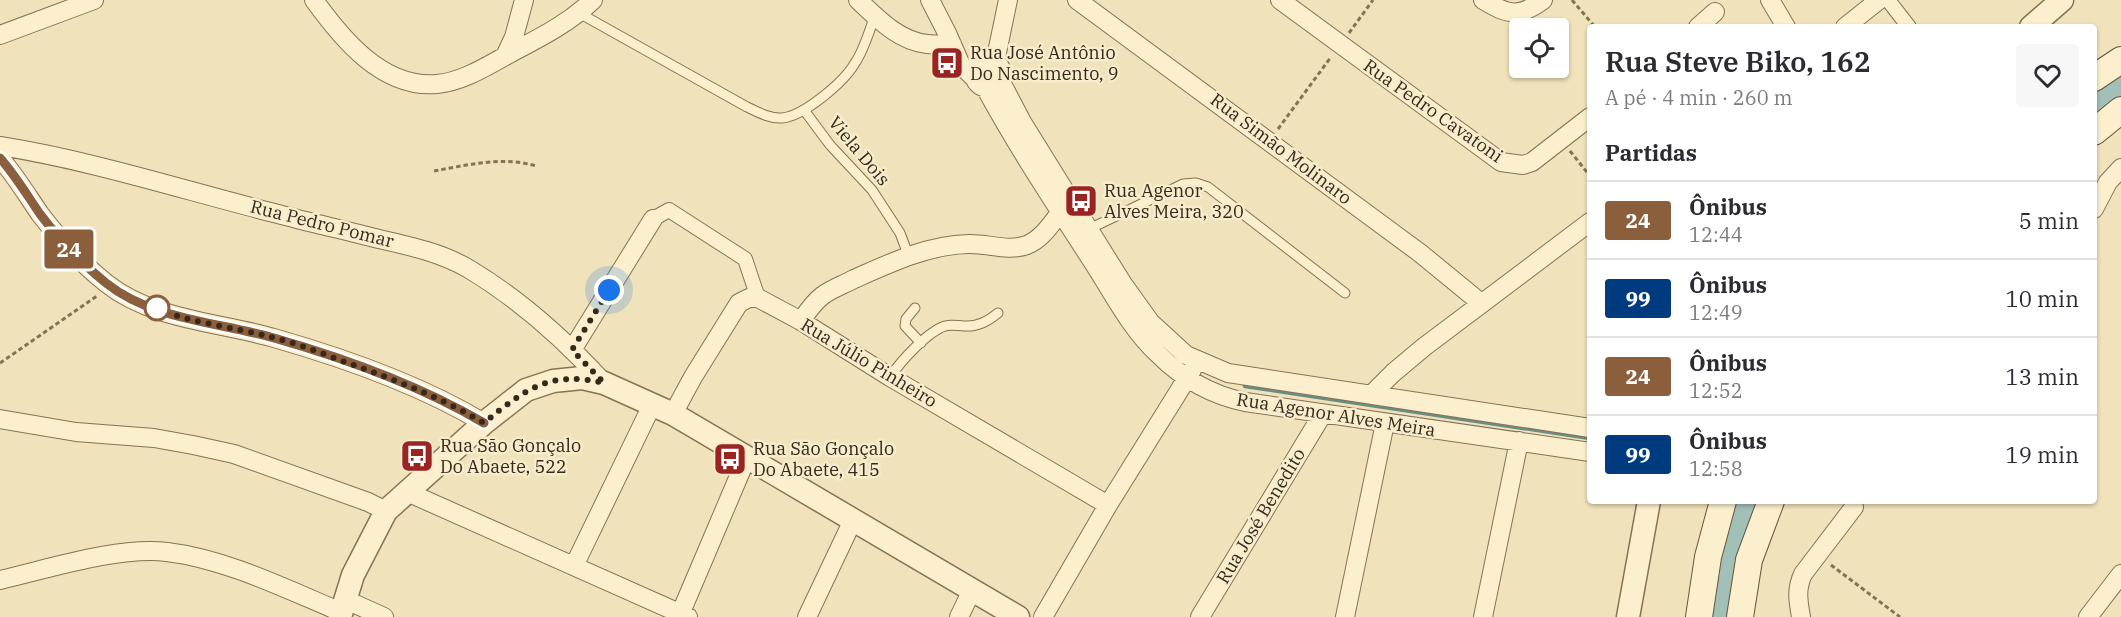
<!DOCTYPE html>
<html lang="pt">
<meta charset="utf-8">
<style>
:root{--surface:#fff;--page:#f7f7f7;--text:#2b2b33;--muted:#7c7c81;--line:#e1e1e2}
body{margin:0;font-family:"IBM Plex Serif",serif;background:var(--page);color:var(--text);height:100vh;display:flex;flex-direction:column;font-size:22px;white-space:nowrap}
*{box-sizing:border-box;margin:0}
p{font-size:20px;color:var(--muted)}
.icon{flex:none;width:33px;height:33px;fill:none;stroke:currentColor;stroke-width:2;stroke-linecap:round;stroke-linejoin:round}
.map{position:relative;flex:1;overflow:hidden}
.panel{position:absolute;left:1587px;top:24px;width:510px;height:480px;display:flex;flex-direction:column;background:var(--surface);border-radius:6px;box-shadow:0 2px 4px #0004}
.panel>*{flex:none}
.badge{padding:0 12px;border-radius:4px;font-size:21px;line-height:39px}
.controls{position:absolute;left:1509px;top:18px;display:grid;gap:12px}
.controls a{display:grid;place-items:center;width:60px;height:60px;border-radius:6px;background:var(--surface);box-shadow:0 2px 4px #0004;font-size:30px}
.you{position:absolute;width:30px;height:30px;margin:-15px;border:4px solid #fff;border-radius:50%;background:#1a73e8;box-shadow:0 0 0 9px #1a73e833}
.map>.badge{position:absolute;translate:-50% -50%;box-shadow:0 0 0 3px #fff}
h2{padding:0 18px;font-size:22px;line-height:54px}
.round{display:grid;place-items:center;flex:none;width:63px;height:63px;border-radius:6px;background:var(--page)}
.overview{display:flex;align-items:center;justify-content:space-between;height:102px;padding:0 18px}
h1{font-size:28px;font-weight:600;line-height:45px}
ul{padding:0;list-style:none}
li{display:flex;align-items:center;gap:18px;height:78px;padding:0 18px;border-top:2px solid var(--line)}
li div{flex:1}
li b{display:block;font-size:22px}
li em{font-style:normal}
li .badge{min-width:66px;font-weight:700;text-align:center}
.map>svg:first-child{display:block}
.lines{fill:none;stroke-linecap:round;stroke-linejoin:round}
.stream{stroke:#678e85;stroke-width:4.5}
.river{stroke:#a0c0b8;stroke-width:27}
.service-casing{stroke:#887154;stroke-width:11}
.pedestrian-casing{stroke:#887154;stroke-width:16}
.minor-casing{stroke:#887154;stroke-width:20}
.tertiary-casing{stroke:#887154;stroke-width:25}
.secondary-casing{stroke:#695238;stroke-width:28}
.path{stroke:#887154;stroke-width:3;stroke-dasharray:4.5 3;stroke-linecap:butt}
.service{stroke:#fbefce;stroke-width:9}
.pedestrian{stroke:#fbefce;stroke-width:14}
.minor{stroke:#fbefce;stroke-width:18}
.tertiary{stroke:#fbefce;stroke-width:22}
.secondary{stroke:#fbefce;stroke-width:26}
.line-casing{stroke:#fff;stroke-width:14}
.line{stroke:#8b5e3c;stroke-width:9}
.walk{stroke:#36281a;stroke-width:6;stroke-dasharray:0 10.8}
.stop-dot{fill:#fff;stroke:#8b5e3c;stroke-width:3}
.labels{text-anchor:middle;stroke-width:5;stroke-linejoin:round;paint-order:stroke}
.poi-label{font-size:18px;fill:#36281a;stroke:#f7eccb;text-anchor:start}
.street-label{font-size:18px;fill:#36281a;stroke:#f7eccb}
</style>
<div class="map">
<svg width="2121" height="617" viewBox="0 0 2121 617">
<rect width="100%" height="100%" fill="#f0e2bb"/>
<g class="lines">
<!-- stream -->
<path class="stream" d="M1245,386L1590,438"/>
<!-- river -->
<path class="river" d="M2094,105L2121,84
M1723,617C1726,586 1738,528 1753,501"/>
<!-- service casing -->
<g class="service-casing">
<path id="service" d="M579,13L747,107C758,112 770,119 782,118C804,116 844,82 855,63C864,50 869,31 875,16
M804,110L830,145L872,190L900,233L909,257
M1089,229L1183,184L1196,183L1208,187L1345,293
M915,308L906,319L905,326L921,343
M890,377C901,361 927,332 945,326C952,324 958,326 964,326C978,327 988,321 998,313"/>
</g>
<!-- pedestrian casing -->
<g class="pedestrian-casing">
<path id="pedestrian" d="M1888,0L1909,27
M653,219L669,210L745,259L758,298"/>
</g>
<!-- minor casing -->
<g class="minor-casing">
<path id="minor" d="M314,0C342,39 383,89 437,84C462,82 487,66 509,54C539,38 568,24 593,0
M858,0C878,19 899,41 927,44C935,45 944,44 952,44
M930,0L947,33L961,65L973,77
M1077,0L1420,253L1481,303
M1280,0L1501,162L1523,165L1532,162L1590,117
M1483,0C1508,15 1519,18 1543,0
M1770,0L1786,27
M1698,27L1715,12
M1845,27L1879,0
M0,35L94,0
M505,56L514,37L524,0
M974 74a14 14 0 1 1 28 0a14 14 0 1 1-28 0Z
M995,62L1008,0
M1001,82L1022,122L1058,180L1123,284L1151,323L1186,355L1228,373L1590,428
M986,89C1017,146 1052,199 1087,253C1110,287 1128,326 1158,354C1182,378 1211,395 1245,402L1590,452
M0,146C94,161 186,191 278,214C311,223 345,230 379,239C410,246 442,253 469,269C519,299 565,340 604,383
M0,158C15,175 27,195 40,214C59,239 81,263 106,283C152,320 219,322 274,338C344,358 421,385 484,423
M2094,209L2108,182L2121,168
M801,321C807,312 813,303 822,296C831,289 843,285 854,279C890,263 928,245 968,244C987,243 1008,252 1027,245C1042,239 1051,224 1060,213
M572,350L653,219
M1372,394L1393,373L1424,347L1590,222
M673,414L693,377L739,303L749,298H758L801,321L890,377L1108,505
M0,419L76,432L154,438L193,445L234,454L368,502L386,511
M407,492L688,617
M574,566L652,405
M0,580C48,569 119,546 167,552C226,559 286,589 341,612
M344,599L384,617
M679,617L747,457
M807,617L853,520
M959,617L972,590
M1043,617L1108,505L1192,370
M1200,617L1322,415
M1345,617L1385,423
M1483,617L1519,441
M1801,617C1798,600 1796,589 1803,574L1854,507
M2088,617L2121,574"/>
</g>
<!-- tertiary casing -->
<g class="tertiary-casing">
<path id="tertiary" d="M2031,27L2062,0
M340,617L353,575L386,511L484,423L526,390L553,381L582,378L604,383L673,414L1018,617
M1628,617L1649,501"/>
</g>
<!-- secondary casing -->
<g class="secondary-casing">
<path id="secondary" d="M2094,78L2121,60
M2094,132L2121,110
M1699,617L1708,557L1723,501
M1740,617L1749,560L1771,501"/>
</g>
<!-- path -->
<path class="path" d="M1572,0L1595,27
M1349,33L1373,0
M1278,129L1331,57
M1570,151L1590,176
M434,171C467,165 503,156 536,166
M0,363L97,296
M1831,565L1900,617"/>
<!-- service -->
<use href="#service" class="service"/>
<!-- pedestrian -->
<use href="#pedestrian" class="pedestrian"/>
<!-- minor -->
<use href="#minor" class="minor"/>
<!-- tertiary -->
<use href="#tertiary" class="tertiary"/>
<!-- secondary -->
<use href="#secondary" class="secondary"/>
</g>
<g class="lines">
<!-- line casing -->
<g class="line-casing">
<path id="line" d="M0,158C15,175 27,195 40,214C59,239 81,263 106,283C152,320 219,322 274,338C344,358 421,386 484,423"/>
</g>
<!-- line -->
<use href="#line" class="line"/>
<!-- walk -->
<path class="walk" d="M157,308C189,323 234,327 271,337C296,343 321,353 345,362C393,379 440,397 484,423C524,390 549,370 604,383L572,350L609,290"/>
</g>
<!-- icons -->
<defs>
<g id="bus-square" transform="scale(1.725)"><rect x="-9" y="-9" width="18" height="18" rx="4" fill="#9a2421" stroke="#f7eccb"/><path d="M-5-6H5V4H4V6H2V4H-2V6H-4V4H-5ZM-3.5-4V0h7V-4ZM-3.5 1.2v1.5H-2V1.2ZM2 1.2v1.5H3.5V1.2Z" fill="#fff"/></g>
</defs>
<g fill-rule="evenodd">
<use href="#bus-square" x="947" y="63"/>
<use href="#bus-square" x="1081" y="201"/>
<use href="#bus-square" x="417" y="456"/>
<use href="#bus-square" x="730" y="459"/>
</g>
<!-- markers -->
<circle class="stop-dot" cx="157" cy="308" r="12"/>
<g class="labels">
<!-- poi labels -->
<g class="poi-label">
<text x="970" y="59">Rua José Antônio<tspan x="970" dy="21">Do Nascimento, 9</tspan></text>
<text x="1104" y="197">Rua Agenor<tspan x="1104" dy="21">Alves Meira, 320</tspan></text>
<text x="440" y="452">Rua São Gonçalo<tspan x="440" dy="21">Do Abaete, 522</tspan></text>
<text x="753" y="455">Rua São Gonçalo<tspan x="753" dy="21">Do Abaete, 415</tspan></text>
</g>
<!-- street labels -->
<g class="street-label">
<text transform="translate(1433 111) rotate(35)" y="6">Rua Pedro Cavatoni</text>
<text transform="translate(1281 149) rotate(37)" y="6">Rua Simão Molinaro</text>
<text transform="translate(859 151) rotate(50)" y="6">Viela Dois</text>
<text transform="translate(322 224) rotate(14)" y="6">Rua Pedro Pomar</text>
<text transform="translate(869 363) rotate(31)" y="6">Rua Júlio Pinheiro</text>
<text transform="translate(1336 415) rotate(9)" y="6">Rua Agenor Alves Meira</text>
<text transform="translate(1261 516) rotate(-59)" y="6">Rua José Benedito</text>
</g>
</g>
</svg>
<div class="controls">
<a><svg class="icon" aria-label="locate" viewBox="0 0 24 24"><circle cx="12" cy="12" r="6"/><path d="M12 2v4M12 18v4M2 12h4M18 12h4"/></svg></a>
</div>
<div class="you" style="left:609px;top:290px"></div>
<b class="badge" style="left:69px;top:249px;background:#8b5e3c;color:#fff">24</b>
<section class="panel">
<div class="overview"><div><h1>Rua Steve Biko, 162</h1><p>A pé · 4 min · 260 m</p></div><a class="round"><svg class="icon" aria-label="heart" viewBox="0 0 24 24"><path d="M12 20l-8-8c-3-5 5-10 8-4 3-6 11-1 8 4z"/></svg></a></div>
<h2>Partidas</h2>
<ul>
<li><span class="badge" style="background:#8b5e3c;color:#fff">24</span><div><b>Ônibus</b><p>12:44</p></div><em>5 min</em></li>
<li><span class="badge" style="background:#003b80;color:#fff">99</span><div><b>Ônibus</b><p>12:49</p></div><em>10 min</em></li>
<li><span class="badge" style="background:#8b5e3c;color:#fff">24</span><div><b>Ônibus</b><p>12:52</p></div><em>13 min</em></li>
<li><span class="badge" style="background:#003b80;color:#fff">99</span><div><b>Ônibus</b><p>12:58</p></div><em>19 min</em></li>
</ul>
</section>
</div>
